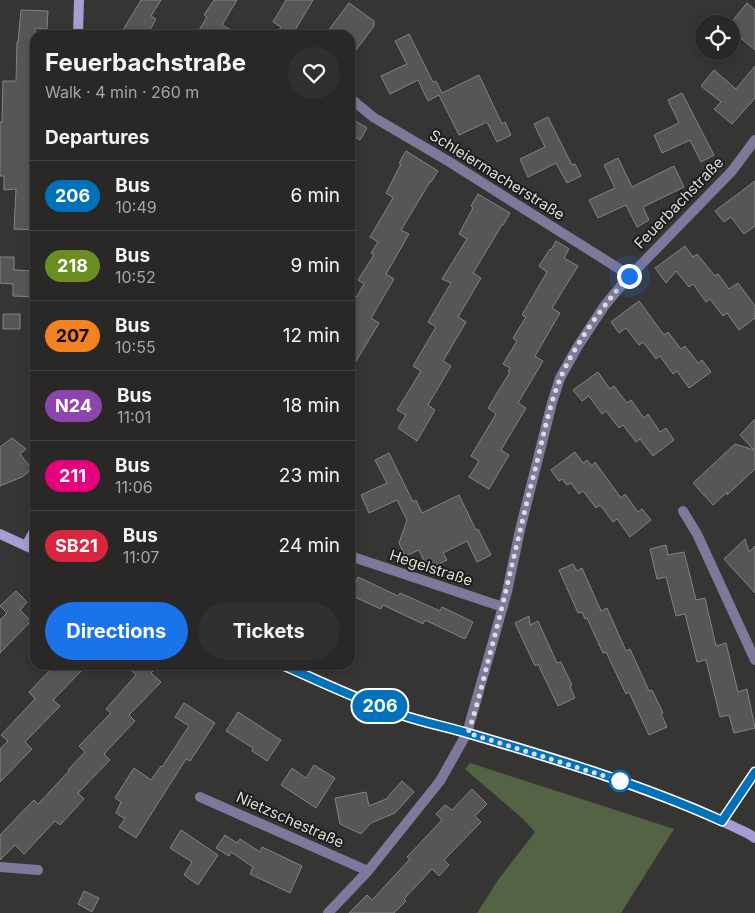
<!DOCTYPE html>
<meta charset="utf-8">
<style>
:root{--surface:#292826;--page:#31302e;--text:#f1f3f6;--muted:#a5a6a7;--line:#454443;--accent:#1a73e8}
body{margin:0;font-family:Inter,sans-serif;background:var(--page);color:var(--text);height:100vh;display:flex;flex-direction:column;font-size:19px;white-space:nowrap}
*{box-sizing:border-box;margin:0}
p{font-size:16px;color:var(--muted)}
.icon{flex:none;width:28px;height:28px;fill:none;stroke:currentColor;stroke-width:2;stroke-linecap:round;stroke-linejoin:round}
.map{position:relative;flex:1;overflow:hidden}
.sheet{position:absolute;left:30px;top:30px;width:325px;height:640px;display:flex;flex-direction:column;background:var(--surface);border-radius:15px;box-shadow:0 2px 8px #0003,0 0 0 1px var(--line)}
.sheet>*{flex:none}
.badge{padding:0 10px;border-radius:16px;font-size:18px;line-height:32px}
.controls{position:absolute;left:695px;top:15px;display:grid;gap:10px}
.controls a{display:grid;place-items:center;width:45px;height:45px;border-radius:50%;background:var(--surface);box-shadow:0 2px 8px #0003,0 0 0 1px var(--line);font-size:25px}
.you{position:absolute;width:25px;height:25px;margin:-12px;border:4px solid #fff;border-radius:50%;background:#1a73e8;box-shadow:0 0 0 8px #1a73e833}
.map>.badge{position:absolute;translate:-50% -50%;box-shadow:0 0 0 2px #fff}
h2{padding:0 15px;font-size:19px;line-height:45px}
.round{display:grid;place-items:center;flex:none;width:52px;height:52px;border-radius:26px;background:var(--page)}
.summary{display:flex;align-items:center;justify-content:space-between;height:85px;padding:0 15px}
h1{font-size:24px;font-weight:700;line-height:38px}
.cta{display:flex;gap:10px;margin-top:auto;padding:10px 15px}
.cta a{flex:1;height:58px;border-radius:30px;background:var(--accent);color:#fff;font-size:20px;font-weight:700;line-height:58px;text-align:center}
.cta a+a{background:var(--page);color:var(--text)}
ul{padding:0;list-style:none}
li{display:flex;align-items:center;gap:15px;height:70px;padding:0 15px;border-top:1px solid var(--line)}
li div{flex:1}
li b{display:block;font-size:19px}
li em{font-style:normal}
li .badge{min-width:55px;font-weight:700;text-align:center}
.map>svg:first-child{display:block}
.forest{fill:#536344}
.building{fill:#575558;stroke:#858385}
.lines{fill:none;stroke-linecap:round;stroke-linejoin:round}
.street{stroke:#7c799a;stroke-width:10}
.secondary{stroke:#a49ed2;stroke-width:10}
.line-casing{stroke:#fff;stroke-width:11}
.line{stroke:#0072bc;stroke-width:8}
.walk{stroke:#dedddc;stroke-width:5;stroke-dasharray:0 9}
.stop-dot{fill:#fff;stroke:#0072bc;stroke-width:2.5}
.labels{text-anchor:middle;stroke-width:4;stroke-linejoin:round;paint-order:stroke}
.street-label{font-size:15px;fill:#dedddc;stroke:#1e1d1c}
</style>
<div class="map">
<svg width="755" height="913" viewBox="0 0 755 913">
<rect width="100%" height="100%" fill="#373533"/>
<!-- forest -->
<path class="forest" d="M470,763L674,829L621,913H477L498,880L535,832L523,819L465,769Z"/>
<!-- building -->
<path class="building" d="M141,0H161L151,16L156,19L147,35H120Z
M214,0H237L222,25L240,35H196L207,17L204,15Z
M286,0H313L292,35H276L281,27L273,22Z
M349,3L374,21V26L350,58V35H325Z
M747,3L755,10V50L731,30L730,24Z
M21,10L48,11L47,29L35,28V230L14,229L16,189L4,190V176H0V122H2L3,81H16L17,42H18Z
M409,34L433,82L436,81L442,93L479,75L502,124L505,122L511,135L497,142L487,122L459,135L439,95L428,101L418,80L390,94L381,76L407,64L395,41Z
M755,66V98L732,124L714,109L721,102L701,86L714,70L736,89Z
M682,93L714,155L701,162L690,140L662,153L654,135L679,123L668,100Z
M548,117L572,165L575,164L581,176L567,183L556,163L528,177L520,159L545,147L534,124Z
M350,118L367,128L360,140L350,134Z
M406,151L438,171L431,182H430L401,230L409,234L386,274L394,279L371,318L379,323L350,371V308L364,284L358,280L374,255L371,253L378,242L370,237L393,198L386,193L401,164L399,163Z
M618,158L632,187L674,166L684,187L643,207L649,220L637,227L626,205L598,218L589,200L615,188L604,165Z
M755,181V226L744,234L731,217L724,222L715,211Z
M478,194L510,213L503,225H502L473,273L481,278L458,317L466,322L443,361L451,366L428,405L435,410L417,441L398,428L406,415L397,410L421,371L413,366L436,327L428,322L451,283L442,279L467,239L459,234L473,208L471,206Z
M556,241L569,249L564,258L578,266L552,308L560,313L535,356L543,361L518,403L526,408L501,450L509,455L489,489L469,477L479,461L471,456L496,414L488,408L510,372L508,371L510,368L503,364L517,341L513,338L526,317L522,315L547,272L539,266L550,249L551,250Z
M685,246L693,257L697,254L715,276L718,274L729,289L738,283L755,306V318L739,330L727,313L723,316L710,299L706,302L693,284L689,287L676,271L666,283L655,268Z
M0,257H14V270L35,271V297L13,296V284L0,283Z
M639,301L664,335L668,332L681,349L685,346L698,363L702,360L711,372L689,388L677,371L673,374L660,356L656,359L643,342L639,345L626,328L619,333L611,322Z
M3,314H20V329H3Z
M598,372L610,389L614,386L627,403L631,400L644,418L648,414L660,432L666,428L674,440L653,456L640,439L636,442L623,425L619,428L606,411L602,414L589,396L582,401L573,390Z
M755,419V469L727,495V492L713,505L693,483L735,444L754,450L740,435Z
M12,438L26,449L20,454L32,469L22,477L0,486V447Z
M575,452L583,463L587,460L592,466L595,462L621,498L625,494L638,512L642,509L651,520L630,537L617,519L613,522L600,505L596,508L583,491L579,494L571,483L567,485L562,479L559,481L551,470Z
M389,453L413,502L416,500L422,513L459,495L476,530L478,529L491,555L477,562L467,541L443,553L447,560L435,566L425,563L419,550L405,556L399,543L407,520L397,500L369,513L361,495L387,483L375,460Z
M745,539L749,552L755,546V593L724,559Z
M666,545L668,555L684,552L696,600L705,598L716,646L726,643L738,692L747,689L755,728L734,733L729,715L720,717L706,660L697,662L685,614L676,616L666,577L657,579L650,549Z
M573,564L577,571L582,568L601,611L607,608L626,651L630,649L649,691L652,690L663,713L661,714L667,727L649,735L629,692L626,694L606,652L603,653L587,618L585,619L582,612L578,613L559,570Z
M358,577L398,596L400,593L440,611L442,607L473,622L465,639L425,620L423,624L383,605L381,609L350,595V579L356,582Z
M16,591L27,602L20,610L31,621L0,653V620L7,613L0,606Z
M529,616L530,625L538,621L557,663L561,662L572,685L570,686L575,698L558,706L538,664L535,666L515,623Z
M55,665H87L53,700L60,706L25,742L32,749L0,782V749L8,741L1,735L35,699L29,692Z
M126,665H159L151,673L161,682L129,715L135,721L104,754L110,760L78,793L84,799L60,825L55,821L24,854L15,845L0,860V835L27,807L34,800L38,804L69,771L68,770L85,752L79,746L111,713L106,709L136,675Z
M184,703L215,723L190,761L186,759L136,838L119,827L125,819L116,813L121,802L115,798L134,768L151,780L161,766L162,767L189,726L175,717Z
M238,712L281,740L267,761L252,751L253,748L226,731Z
M314,765L335,778L316,808L281,785L292,768L306,778Z
M402,781L414,792L395,813L371,823L361,834L340,824L335,798L366,792L369,806L386,799Z
M472,789L487,804L475,816L481,822L444,860L449,865L439,876L432,869L404,899L406,901L394,913H349L367,895L372,900L410,859L407,857L442,820L436,814L445,805L452,810Z
M181,830L218,855L198,885L184,875L192,862L170,848Z
M225,835L237,843L240,839L260,852L262,847L302,866L290,893L250,874L253,867L231,852L229,856L216,848Z
M84,891L99,898L92,912L78,904Z"/>
<g class="lines">
<!-- street -->
<path class="street" d="M350,98L373,117L448,161L629,275
M683,511L697,534L755,660
M350,556L503,607
M200,797L368,871
M722,821L755,772
M0,867L38,870
M328,913L368,871L440,781L467,733L507,592L520,530L552,403L560,378L578,346L605,305L625,281L732,171L755,140"/>
<!-- secondary -->
<path class="secondary" d="M78,35L79,0
M0,534L35,550
M26,546L35,529
M283,665L336,689L406,716L467,733L597,773L696,809L747,833L755,838"/>
</g>
<g class="lines">
<!-- line casing -->
<g class="line-casing">
<path id="line" d="M283,665C323,683 363,702 405,716C426,723 447,727 467,733C553,758 640,784 722,821L755,772"/>
</g>
<!-- line -->
<use href="#line" class="line"/>
<!-- walk -->
<path class="walk" d="M620,781L468,733C476,710 482,685 488,661C506,596 519,531 536,466C543,437 549,407 560,379C574,345 605,303 629,276"/>
</g>
<!-- markers -->
<circle class="stop-dot" cx="620" cy="781" r="10"/>
<g class="labels">
<!-- street labels -->
<g class="street-label">
<text transform="translate(497 175) rotate(32)" y="5">Schleiermacherstraße</text>
<text transform="translate(679 203) rotate(-46)" y="5">Feuerbachstraße</text>
<text transform="translate(431 568) rotate(18)" y="5">Hegelstraße</text>
<text transform="translate(290 820) rotate(24)" y="5">Nietzschestraße</text>
</g>
</g>
</svg>
<div class="controls">
<a><svg class="icon" aria-label="locate" viewBox="0 0 24 24"><circle cx="12" cy="12" r="6"/><path d="M12 2v4M12 18v4M2 12h4M18 12h4"/></svg></a>
</div>
<div class="you" style="left:629px;top:276px"></div>
<b class="badge" style="left:380px;top:706px;background:#0072bc;color:#fff">206</b>
<section class="sheet">
<div class="summary"><div><h1>Feuerbachstraße</h1><p>Walk · 4 min · 260 m</p></div><a class="round"><svg class="icon" aria-label="heart" viewBox="0 0 24 24"><path d="M12 20l-8-8c-3-5 5-10 8-4 3-6 11-1 8 4z"/></svg></a></div>
<h2>Departures</h2>
<ul>
<li><span class="badge" style="background:#0072bc;color:#fff">206</span><div><b>Bus</b><p>10:49</p></div><em>6 min</em></li>
<li><span class="badge" style="background:#6b8e23;color:#fff">218</span><div><b>Bus</b><p>10:52</p></div><em>9 min</em></li>
<li><span class="badge" style="background:#f58220;color:#111">207</span><div><b>Bus</b><p>10:55</p></div><em>12 min</em></li>
<li><span class="badge" style="background:#8e44ad;color:#fff">N24</span><div><b>Bus</b><p>11:01</p></div><em>18 min</em></li>
<li><span class="badge" style="background:#e6007e;color:#fff">211</span><div><b>Bus</b><p>11:06</p></div><em>23 min</em></li>
<li><span class="badge" style="background:#d7263d;color:#fff">SB21</span><div><b>Bus</b><p>11:07</p></div><em>24 min</em></li>
</ul>
<div class="cta"><a>Directions</a><a>Tickets</a></div>
</section>
</div>
